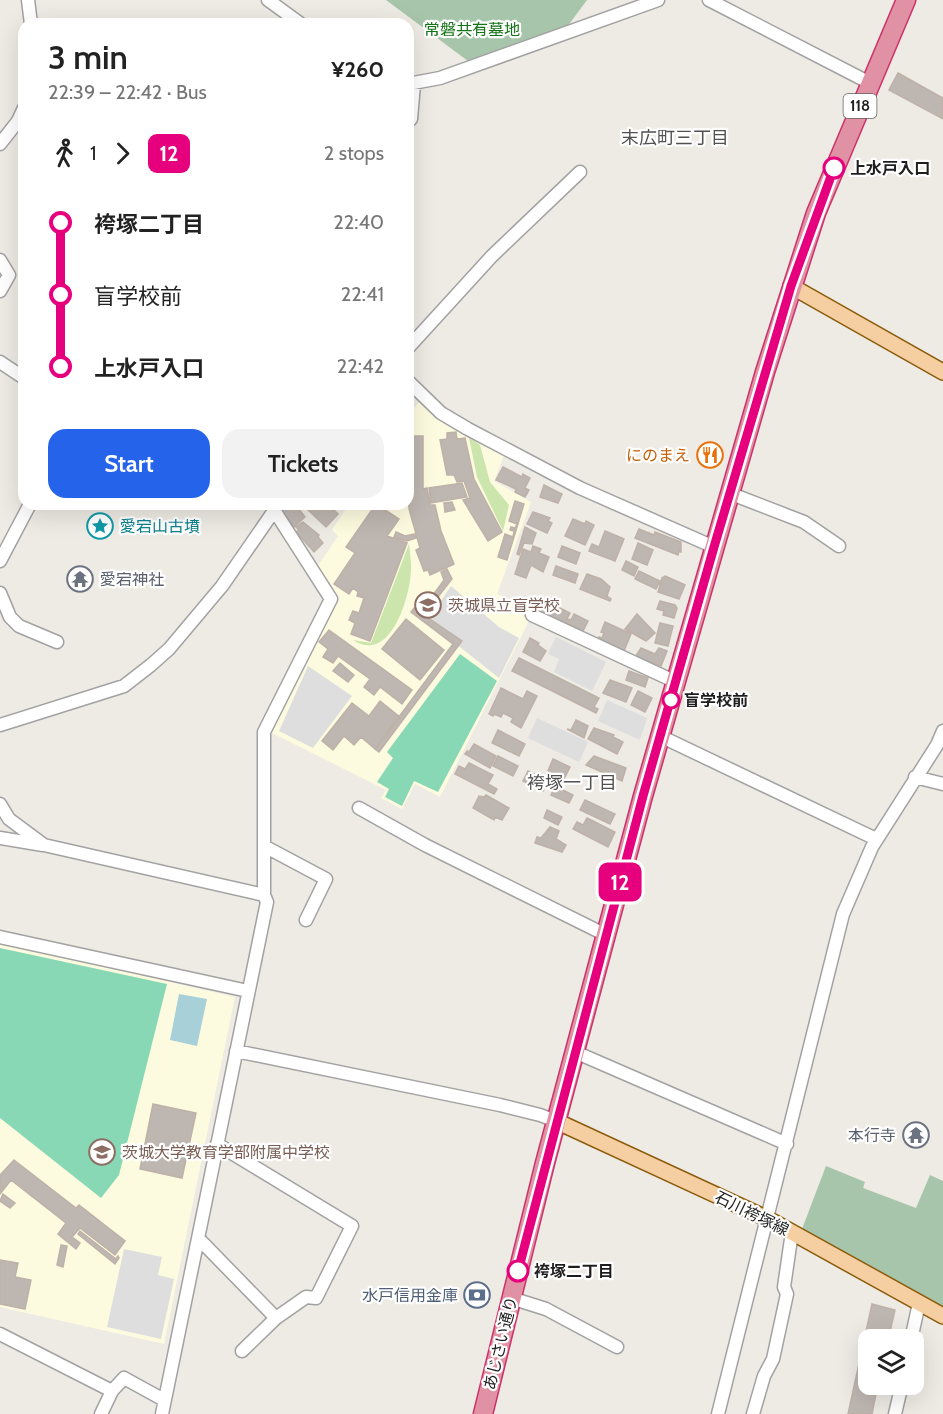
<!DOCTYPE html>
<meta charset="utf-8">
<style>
:root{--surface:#fff;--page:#f2f2f2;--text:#222;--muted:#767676;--accent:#2563eb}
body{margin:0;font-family:Cabin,"Noto Sans JP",sans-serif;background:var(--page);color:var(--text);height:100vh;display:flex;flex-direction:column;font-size:22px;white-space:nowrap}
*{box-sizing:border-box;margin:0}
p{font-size:20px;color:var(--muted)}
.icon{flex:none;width:33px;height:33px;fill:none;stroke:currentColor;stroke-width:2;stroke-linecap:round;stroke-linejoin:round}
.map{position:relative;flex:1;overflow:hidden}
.panel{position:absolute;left:18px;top:18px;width:396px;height:492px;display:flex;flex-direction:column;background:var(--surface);border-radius:18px;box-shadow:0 6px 24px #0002}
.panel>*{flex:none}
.badge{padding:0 12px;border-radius:9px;font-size:21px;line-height:39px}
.buttons{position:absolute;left:858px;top:1329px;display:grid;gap:12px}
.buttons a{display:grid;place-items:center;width:66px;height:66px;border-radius:12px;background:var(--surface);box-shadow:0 6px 24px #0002;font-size:30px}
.map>.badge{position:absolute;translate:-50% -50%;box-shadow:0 0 0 3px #fff}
.legs{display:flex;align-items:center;gap:9px;height:66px;padding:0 30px;font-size:20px}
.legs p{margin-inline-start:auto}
.head{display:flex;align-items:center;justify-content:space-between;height:102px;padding:0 30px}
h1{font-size:33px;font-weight:600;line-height:45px}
.button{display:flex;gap:12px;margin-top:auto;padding:12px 30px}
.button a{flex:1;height:69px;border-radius:18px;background:var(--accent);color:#fff;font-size:24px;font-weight:600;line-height:69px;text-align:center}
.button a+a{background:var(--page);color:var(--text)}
ul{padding:0 30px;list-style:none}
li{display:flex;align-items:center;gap:21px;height:72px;font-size:22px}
li i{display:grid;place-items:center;width:9px;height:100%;margin:0 8px;background:currentColor}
li i::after{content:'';width:15px;height:15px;margin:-8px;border:4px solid;border-radius:50%;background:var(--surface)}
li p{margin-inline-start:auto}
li:first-child i{background:linear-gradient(#0000 50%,currentColor 0)}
li:last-child i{background:linear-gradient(currentColor 50%,#0000 0)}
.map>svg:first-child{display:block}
.education{fill:#fdfbdf}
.grass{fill:#cbe5ad}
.cemetery{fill:#a7c5aa}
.pitch{fill:#88d8b5}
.parking{fill:#dedede}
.water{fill:#a8d0d9}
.building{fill:#beb6b1;stroke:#beb1a8;stroke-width:1.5}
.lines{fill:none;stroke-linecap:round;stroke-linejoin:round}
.minor-casing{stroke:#a2a2a2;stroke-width:15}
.major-casing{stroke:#8c5c0b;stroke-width:18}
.highway-casing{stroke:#cd316d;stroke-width:21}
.minor{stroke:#fff;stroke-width:12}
.major{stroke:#f5cea2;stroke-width:15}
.highway{stroke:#e091a3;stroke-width:18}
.line-1-casing{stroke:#fff;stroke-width:14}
.line-1{stroke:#e6007e;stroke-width:9}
.stop-1-dot{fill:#fff;stroke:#e6007e;stroke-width:3}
.labels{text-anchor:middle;stroke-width:4.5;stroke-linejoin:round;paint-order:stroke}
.shield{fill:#fff;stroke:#626262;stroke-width:1.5}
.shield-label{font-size:15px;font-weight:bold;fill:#1e1e1e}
.park-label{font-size:16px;fill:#137417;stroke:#fff}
.stop-label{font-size:16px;font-weight:bold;fill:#1e1e1e;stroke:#fff;text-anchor:start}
.food-label{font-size:16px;fill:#c56008;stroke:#fff;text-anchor:end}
.culture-label{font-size:16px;fill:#0d838f;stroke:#fff;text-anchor:start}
.worship-label{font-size:16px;fill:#5b616d;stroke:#fff;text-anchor:start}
.education-label{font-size:16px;fill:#785e54;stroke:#fff;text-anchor:start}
.street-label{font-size:16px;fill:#1e1e1e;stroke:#fff}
.service-label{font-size:16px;fill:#4e5e75;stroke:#fff;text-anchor:end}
.neighbourhood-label{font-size:18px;fill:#515151;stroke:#fff}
</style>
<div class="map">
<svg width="943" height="1414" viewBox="0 0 943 1414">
<rect width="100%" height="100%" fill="#eeeae4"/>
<!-- education -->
<path class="education" d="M420,400L505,453L494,481L531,502L497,594L534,611L440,797L415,784L402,809L381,798L386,790L270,732L276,713L338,600L317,567L338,536L332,530L349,504H408V417Z
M0,943L235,997L164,1344L0,1307Z"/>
<!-- grass -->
<path class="grass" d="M469,438L480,445L490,482L509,505L503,531L477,477Z
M409,544C410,552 411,560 411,568C411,595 391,665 353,640L371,643Z"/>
<!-- cemetery -->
<path class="cemetery" d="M386,0H587L567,27L468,61Z
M826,1166L865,1182L863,1188L916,1208L930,1175L943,1181V1307L802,1229Z"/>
<!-- pitch -->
<path class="pitch" d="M460,654L497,681L438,792L414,781L402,806L385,797L389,789L377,782L393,758L387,752Z
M0,948L167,984L119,1175L101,1198L0,1118Z"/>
<!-- parking -->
<path class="parking" d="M451,586L499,627L519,638L499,678L427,621Z
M556,637L606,662L592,691L554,672L559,659L548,654Z
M308,666L352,696L313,748L279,731Z
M607,700L647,718L640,740L598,721Z
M537,718L588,742L579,762L528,738Z
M124,1249L162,1257L158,1275L174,1279L161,1339L107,1327Z"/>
<!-- water -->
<path class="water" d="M179,994L207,999L197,1046L170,1040Z"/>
<!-- building -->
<path class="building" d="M898,73L943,98V119L889,90Z
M456,432L457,439L465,438L474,479L502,532L488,541L463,500L470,498L464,481L457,482L454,475H447L440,440L447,439V433Z
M408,436H423V489L427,488L430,505H435L441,531L454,564L430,575L428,570L424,571L416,550L420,548L409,509Z
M503,467L522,477L523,474L530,478L525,488L529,490L525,497L515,492L516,489L496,480Z
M462,483L467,497L431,503L429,488Z
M544,485L562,494L558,503L540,497Z
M515,501L524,504L507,560L498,557L505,534L513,537L514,531L510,530L511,527L515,528L517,524L509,521Z
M452,502L455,510L445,512L444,503Z
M287,504H295L305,517L294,527L281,512Z
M307,504H328L338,514L326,527L305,507Z
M376,504L399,519L387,536L407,543L370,641L351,634L355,623L349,620L353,611L359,613L364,598L357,596L358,592L353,588L349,594L334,584L355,553L346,547Z
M533,512L550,518L548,521L552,523L547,533L527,524Z
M573,519L585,524L586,521L594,525L585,545L565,536Z
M303,522L319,535L318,537L323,543L314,552L296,532L299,530L296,527Z
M525,527L536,533L532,544L524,543L519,555L517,554Z
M639,529L654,535L655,532L681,542V552L679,551L678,555L635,538Z
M605,531L624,539L615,561L589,551L592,544L599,547Z
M396,532L405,536L415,534L416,538L407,541L394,537Z
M638,543L653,550L647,565L632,559Z
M533,546L541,549L539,553L549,557L543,572L531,565L526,578L515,574L523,549L531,552Z
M562,546L580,553L576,564L558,557Z
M626,561L638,567L634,576L622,570Z
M556,566L578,574L575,583L553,575Z
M447,569L452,579L424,615L462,641L379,752L375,749L453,644L411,612L414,608L420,613L444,580L441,572Z
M639,571L660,581L656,589L635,579Z
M587,574L601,579L610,587L607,596L611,599L610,601L580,589Z
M665,576L685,585L679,599L658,592L662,578Z
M546,601L570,613L567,619L571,620L574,614L588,621L583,631L541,613Z
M660,601L675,605L677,608L674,618L663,615L664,611L657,609Z
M637,614L655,633L646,641L625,629Z
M406,619L444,650L420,680L382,649Z
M605,622L631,634L624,651L598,640L599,637L602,638L604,633L601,632Z
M660,623L673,626L668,646L655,643Z
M329,630L412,690L402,704L380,687L374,695L364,687L370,679L338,656L333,663L323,657L328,649L319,642Z
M530,638L539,643L538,645L546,651L540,661L523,652Z
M641,648L655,654L659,648L667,651L661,666L636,656Z
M519,658L599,698L594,707L598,709L596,713L512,671Z
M340,663L354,675L348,682L333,671Z
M629,671L648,678L645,687L626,680Z
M610,680L632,688L626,702L603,693Z
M501,688L523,699L527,691L537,696L521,728L511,722L513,718L503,713L501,717L494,714L493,716L489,714Z
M638,691L652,698L645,712L631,705Z
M380,701L400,717L375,749L361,737L354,745L344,736L333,750L322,741L352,703L369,716Z
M576,720L588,726L584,738L567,729L571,730Z
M594,728L614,735L613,737L623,742L617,754L588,739Z
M498,730L525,744L519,756L492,743Z
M474,744L496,756L490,768L465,754L467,751L469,752Z
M498,756L518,766L513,776L493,766Z
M594,756L626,768L622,781L586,765Z
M553,759L570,767L564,779L548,771Z
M469,763L493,775L488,784L497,789L494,794L455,774L459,766L465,769Z
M528,771L548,781L543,791L523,781Z
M555,786L573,795L569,803L551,795Z
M486,795L509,808L502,820L495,817L494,820L473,808L479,796L484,797Z
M585,800L615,814L610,824L580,810Z
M547,810L562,817L558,825L544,818Z
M587,818L615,832L608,847L573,829L577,822L583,825Z
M550,827L559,831L556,839L566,845L562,852L535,843L537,837L541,838Z
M153,1104L196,1113L182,1178L140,1169Z
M14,1160L76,1208L79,1205L125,1241L115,1255L80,1228L72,1237L80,1243L76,1249L58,1234L66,1223L11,1180L0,1194V1175Z
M3,1194L15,1203L10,1208L0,1201Z
M80,1231L116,1259L118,1256L119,1258L115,1264L78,1234Z
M61,1245L67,1246L63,1267L57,1265Z
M0,1260L18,1263L15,1277L31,1280L25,1309L0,1304Z
M872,1304L895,1310L888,1340H868V1384H878L872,1414H848Z"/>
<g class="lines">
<!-- minor casing -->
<g class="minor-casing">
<path id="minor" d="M28,0L31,24
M268,0L301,24
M709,0L870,83
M408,84L440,78L658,0
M408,121L411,119L414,84
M0,144L18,121L24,108
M0,260L9,275L0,291
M408,348L492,256L580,172
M0,362L24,378
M408,381L441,413L468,429L580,488L714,547
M729,493L804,522L839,546
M0,561L30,504
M0,593L10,617L19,626L57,642
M532,615L676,682
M0,725L124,686L151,665L169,649L222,586L278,505
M660,736L876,839
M915,777L943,784
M0,804L9,819L44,845L264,895
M359,808L425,845L606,935
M0,838L43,845
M264,846L326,879L306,920
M0,937L248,991
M236,1051L500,1105L540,1115L556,1121
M575,1052L787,1144
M217,1144L352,1226L316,1298L306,1297L276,1318L242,1351
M198,1238L276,1318
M511,1298L546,1309L617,1347
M0,1334L112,1391
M911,1340L919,1303
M101,1414L112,1391L124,1378L164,1400
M162,1414L267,902L264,895V732L331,599L274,510
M718,1414L843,914L872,847L937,745L943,731
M753,1414L764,1376L773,1359L787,1294L784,1287L792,1232
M895,1414L902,1384"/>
</g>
<!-- major casing -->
<g class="major-casing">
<path id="major" d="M791,286L943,372
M556,1121L768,1219L943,1316"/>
</g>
<!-- highway casing -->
<g class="highway-casing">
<path id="highway" d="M483,1414L545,1163L643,796L765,372L816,213L906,0"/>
</g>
<!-- minor -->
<use href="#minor" class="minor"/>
<!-- major -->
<use href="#major" class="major"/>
<!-- highway -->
<use href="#highway" class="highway"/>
</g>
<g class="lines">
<!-- line-1 casing -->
<g class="line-1-casing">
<path id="line-1" d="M518,1271L643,796L714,547L791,286L834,168"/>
</g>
<!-- line-1 -->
<use href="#line-1" class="line-1"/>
</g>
<!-- icons -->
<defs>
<g id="restaurant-ring" transform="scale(1.35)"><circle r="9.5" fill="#fff" stroke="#e8710a" stroke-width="1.5"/><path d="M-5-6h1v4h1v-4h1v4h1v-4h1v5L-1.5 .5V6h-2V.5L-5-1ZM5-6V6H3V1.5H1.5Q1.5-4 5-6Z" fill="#e8710a"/></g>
<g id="sight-ring" transform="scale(1.35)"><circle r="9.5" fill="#fff" stroke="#0f9aa8" stroke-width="1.5"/><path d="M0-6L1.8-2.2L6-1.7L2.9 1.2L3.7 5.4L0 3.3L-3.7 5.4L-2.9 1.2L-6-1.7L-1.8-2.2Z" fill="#0f9aa8"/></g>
<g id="temple-ring" transform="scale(1.35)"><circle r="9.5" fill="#fff" stroke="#6b7280" stroke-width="1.5"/><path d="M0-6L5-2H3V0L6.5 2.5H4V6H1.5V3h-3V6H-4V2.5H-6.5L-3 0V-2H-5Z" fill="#6b7280"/></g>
<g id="school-ring" transform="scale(1.35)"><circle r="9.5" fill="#fff" stroke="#8d6e63" stroke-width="1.5"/><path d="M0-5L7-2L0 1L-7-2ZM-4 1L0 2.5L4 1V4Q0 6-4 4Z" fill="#8d6e63"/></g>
<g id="bank-ring" transform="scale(1.35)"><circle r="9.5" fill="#fff" stroke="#5c6f8a" stroke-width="1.5"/><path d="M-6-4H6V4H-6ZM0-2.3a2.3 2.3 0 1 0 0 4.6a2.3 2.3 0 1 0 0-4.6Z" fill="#5c6f8a"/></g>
</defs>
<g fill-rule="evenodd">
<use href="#restaurant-ring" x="710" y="455"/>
<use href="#sight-ring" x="100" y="526"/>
<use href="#temple-ring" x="80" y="579"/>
<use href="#school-ring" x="428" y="605"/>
<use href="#temple-ring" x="916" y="1135"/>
<use href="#school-ring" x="102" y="1152"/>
<use href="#bank-ring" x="477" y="1295"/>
</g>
<!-- markers -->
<g class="stop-1-dot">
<circle cx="834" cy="168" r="10"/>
<circle cx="671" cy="700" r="8"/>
<circle cx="518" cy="1271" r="10"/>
</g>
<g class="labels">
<!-- shield labels -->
<rect class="shield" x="843.5" y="94" width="33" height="24" rx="4.5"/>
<g class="shield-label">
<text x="860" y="111">118</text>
</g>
<!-- park labels -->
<g class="park-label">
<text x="472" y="35">常磐共有墓地</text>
</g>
<!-- stop labels -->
<g class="stop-label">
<text x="850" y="174">上水戸入口</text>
<text x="684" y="706">盲学校前</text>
<text x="534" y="1277">袴塚二丁目</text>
</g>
<!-- food labels -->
<g class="food-label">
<text x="690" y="461">にのまえ</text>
</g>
<!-- culture labels -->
<g class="culture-label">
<text x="120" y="532">愛宕山古墳</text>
</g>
<!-- worship labels -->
<g class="worship-label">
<text x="100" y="585">愛宕神社</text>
<text x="896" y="1141" text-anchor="end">本行寺</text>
</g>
<!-- education labels -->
<g class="education-label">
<text x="448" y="611">茨城県立盲学校</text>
<text x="122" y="1158">茨城大学教育学部附属中学校</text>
</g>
<!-- street labels -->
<g class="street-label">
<text transform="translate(752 1213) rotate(26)" y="6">石川袴塚線</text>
<text transform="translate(500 1343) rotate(-76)" y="6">あじさい通り</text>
</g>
<!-- service labels -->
<g class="service-label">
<text x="458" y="1301">水戸信用金庫</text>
</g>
<!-- neighbourhood labels -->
<g class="neighbourhood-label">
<text x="675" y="144">末広町三丁目</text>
<text x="572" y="789">袴塚一丁目</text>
</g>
</g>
</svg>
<div class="buttons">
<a><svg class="icon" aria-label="layers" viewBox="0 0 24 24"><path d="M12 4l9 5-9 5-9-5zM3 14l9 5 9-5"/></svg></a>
</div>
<b class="badge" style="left:620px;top:882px;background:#e6007e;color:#fff">12</b>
<section class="panel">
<div class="head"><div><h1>3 min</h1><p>22:39 – 22:42 · Bus</p></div><b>¥260</b></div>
<div class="legs"><svg class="icon" aria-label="walk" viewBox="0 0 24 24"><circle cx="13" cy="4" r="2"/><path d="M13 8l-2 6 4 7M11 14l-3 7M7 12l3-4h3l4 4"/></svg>1<svg class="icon" aria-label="forward" viewBox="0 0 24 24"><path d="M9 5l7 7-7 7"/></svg><b class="badge" style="background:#e6007e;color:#fff">12</b><p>2 stops</p></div>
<ul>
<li><i style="color:#e6007e"></i><b>袴塚二丁目</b><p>22:40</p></li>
<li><i style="color:#e6007e"></i><span>盲学校前</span><p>22:41</p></li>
<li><i style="color:#e6007e"></i><b>上水戸入口</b><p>22:42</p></li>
</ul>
<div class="button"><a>Start</a><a>Tickets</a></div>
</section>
</div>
